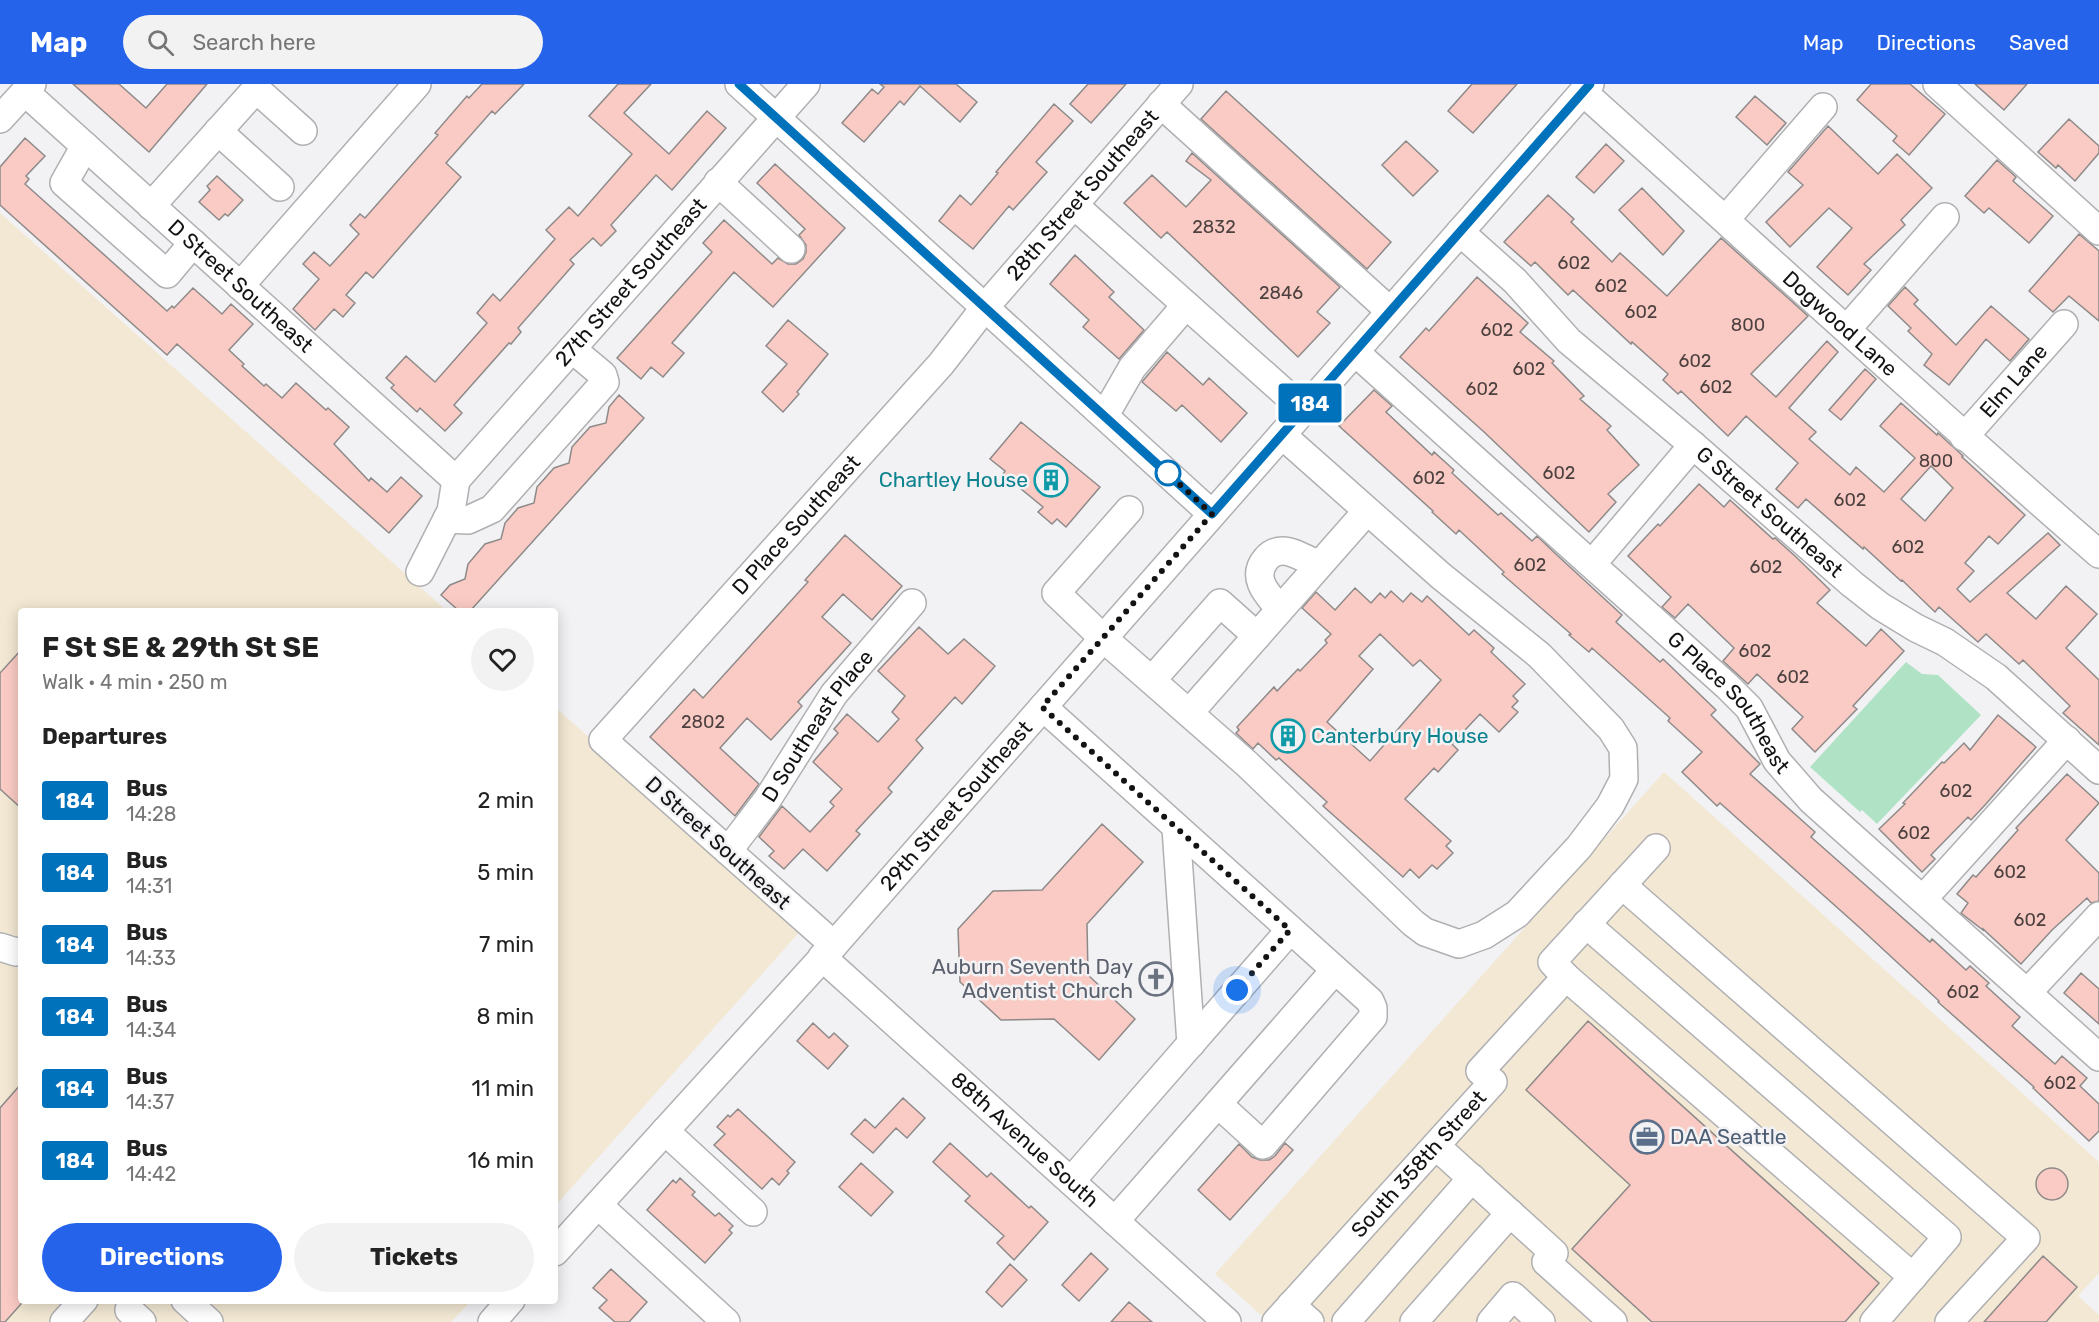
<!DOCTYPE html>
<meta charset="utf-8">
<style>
:root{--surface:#fff;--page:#f2f2f2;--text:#222;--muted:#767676;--accent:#2563eb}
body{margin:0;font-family:Rubik,sans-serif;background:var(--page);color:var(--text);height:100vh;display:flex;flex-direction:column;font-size:22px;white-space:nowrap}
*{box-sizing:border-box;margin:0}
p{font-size:20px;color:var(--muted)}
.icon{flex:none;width:33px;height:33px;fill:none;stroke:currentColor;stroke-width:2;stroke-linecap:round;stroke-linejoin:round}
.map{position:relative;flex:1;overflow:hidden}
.details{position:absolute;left:18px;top:524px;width:540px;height:696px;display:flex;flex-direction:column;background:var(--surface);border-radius:6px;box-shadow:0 3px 15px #0003}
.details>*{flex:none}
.badge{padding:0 12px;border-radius:4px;font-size:21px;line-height:39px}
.you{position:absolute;width:30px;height:30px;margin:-15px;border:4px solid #fff;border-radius:50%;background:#1a73e8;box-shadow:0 0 0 9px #1a73e833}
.map>.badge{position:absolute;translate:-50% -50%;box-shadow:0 0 0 3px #fff}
h2{padding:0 24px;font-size:22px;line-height:54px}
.round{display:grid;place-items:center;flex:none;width:63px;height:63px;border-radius:32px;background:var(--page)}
.headline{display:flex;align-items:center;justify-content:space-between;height:102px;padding:0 24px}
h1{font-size:28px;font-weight:700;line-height:45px}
.action{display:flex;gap:12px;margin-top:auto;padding:12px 24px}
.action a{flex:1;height:69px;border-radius:36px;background:var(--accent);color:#fff;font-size:24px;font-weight:700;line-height:69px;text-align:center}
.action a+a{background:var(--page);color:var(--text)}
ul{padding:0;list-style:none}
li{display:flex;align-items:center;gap:18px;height:72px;padding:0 24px}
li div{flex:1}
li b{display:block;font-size:22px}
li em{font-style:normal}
li .badge{min-width:66px;font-weight:700;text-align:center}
header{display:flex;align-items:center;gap:36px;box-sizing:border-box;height:84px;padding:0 30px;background:var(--accent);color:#fff}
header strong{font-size:28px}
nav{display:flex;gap:33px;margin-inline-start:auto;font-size:21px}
.search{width:420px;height:54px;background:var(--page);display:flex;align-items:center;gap:15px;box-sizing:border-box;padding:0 21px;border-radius:33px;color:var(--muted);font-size:22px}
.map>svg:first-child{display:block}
.industrial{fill:#f2e8d3}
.green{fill:#b0e3c5}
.building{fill:#facbc4;stroke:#8d8a89;stroke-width:1.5;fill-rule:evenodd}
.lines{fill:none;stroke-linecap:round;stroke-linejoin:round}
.minor-casing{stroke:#b0b0b3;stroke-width:30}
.minor{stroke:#fff;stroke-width:27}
.line-casing{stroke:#fff;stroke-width:14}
.line{stroke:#0072bc;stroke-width:9}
.walk{stroke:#131314;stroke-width:6;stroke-dasharray:0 10.8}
.stop-dot{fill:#fff;stroke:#0072bc;stroke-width:3}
.labels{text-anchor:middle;stroke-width:5;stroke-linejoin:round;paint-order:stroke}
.number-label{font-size:18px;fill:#4d4140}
.street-label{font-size:21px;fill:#131314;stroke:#f2f2f5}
.culture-label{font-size:21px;fill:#0d838f;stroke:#f2f2f5;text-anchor:end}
.worship-label{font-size:21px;fill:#5b616d;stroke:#f2f2f5;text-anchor:end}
.service-label{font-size:21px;fill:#4e5e75;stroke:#f2f2f5;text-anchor:start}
</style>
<header>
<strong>Map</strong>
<div class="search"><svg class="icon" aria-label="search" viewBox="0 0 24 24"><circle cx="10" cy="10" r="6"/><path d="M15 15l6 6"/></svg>Search here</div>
<nav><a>Map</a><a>Directions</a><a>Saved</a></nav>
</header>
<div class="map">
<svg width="2099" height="1238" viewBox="0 0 2099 1238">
<rect width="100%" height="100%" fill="#f2f2f5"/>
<!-- industrial -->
<path class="industrial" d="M0,129L446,526H21V1216L471,1217L451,1238H0Z
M555,623L803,844L555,1122Z
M1664,688L2099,1078V1189L2078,1212L2099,1231V1238H1269L1215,1190Z"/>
<!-- green -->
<path class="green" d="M1906,578L1922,590L1938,591L1981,631L1877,740L1862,726L1860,728L1810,683Z"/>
<!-- building -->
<path class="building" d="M73,0H119L146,24L167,0H207L149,68Z
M482,0H524L495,30L492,27L446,79L461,93L373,194L366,188L346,211L355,219L343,233L334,225L315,246L293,225L319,195L303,180L314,168L330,182L359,150L350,141L360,130L365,134L438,51L435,49L467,12L469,14Z
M618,0H651L624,29L669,70L707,27L726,44L672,106L656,91L611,141L616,147L601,162L593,154L570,176L574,180L518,244L521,248L511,260L509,259L454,321L462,329L445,347L420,324L417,328L391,304L394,301L386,294L406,272L435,298L487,239L477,229L493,210L500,217L555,155L546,146L569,123L578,132L632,70L589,32Z
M880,0H956L977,18L960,38L920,2L904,21L900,17L864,58L842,39L872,5L878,10L884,3Z
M1088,0H1126L1091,39L1070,20Z
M1472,0H1517L1473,49L1448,27Z
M1871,0H1910L1945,30L1909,71L1893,57L1897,52L1857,16Z
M1975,0H2027L2004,26Z
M1226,7L1391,158L1367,185L1201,35Z
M1755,12L1786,39L1767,61L1736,33Z
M1054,20L1073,37L1036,78L1047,88L1013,126L1009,122L973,165L939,137L960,111L971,121L998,89L996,88Z
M2069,35L2099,62V69L2075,97L2058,81L2056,84L2038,68Z
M1828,42L1878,90L1897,70L1932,104L1901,136L1905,141L1864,180L1871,186L1848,211L1817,183L1852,144L1829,124L1790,163L1766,138L1803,101L1788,88Z
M25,54L45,72L26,92L29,95L25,100L167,227L172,222L174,224L193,204L222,230L231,220L253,240L229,266L244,280L242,282L264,302L266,300L282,314L296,299L326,326L328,324L349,343L334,360L369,397L371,394L387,408L401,393L422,412L389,449L177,260L167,271L0,121V83Z
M1406,57L1438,87L1413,112L1382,81Z
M1606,60L1624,77L1594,109L1576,93Z
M1192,69L1340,203L1317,228L1330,239L1298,273L1167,148L1161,154L1124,119L1152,91L1186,123L1211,96L1186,77Z
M1997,76L2016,93L2013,97L2053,132L2029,159L1989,124L1984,129L1965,112Z
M775,80L845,144L773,223L734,188L672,259L684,269L663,293L651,283L641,295L617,274L712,168L703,159L724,136L772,180L778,174L788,180H796L803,175L806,168V161L799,151L805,145L757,99Z
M217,92L243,116L228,132L225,130L219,136L199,118L210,106L207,102Z
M1642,104L1684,147L1663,171L1619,126Z
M1548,111L1574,135L1571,138L1612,178L1620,169L1667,212L1721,154L1808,232L1751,290L1776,313L1827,257L1838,268L1789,324L1816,348L1809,355L1850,391L1856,383L1884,408L1915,374L1880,342L1901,319L1937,351L1938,349L1963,372L1962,373L2025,431L1998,460L1989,452L1965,479L1974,487L1957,505L1970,518L2048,449L2060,461L2007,509L2036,535L2066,502L2097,530L2066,564L2099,596V661L2063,629L2070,622L2023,576L2019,580L1986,550L1978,558L1939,523L1935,528L1902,496L1901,497L1864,463L1863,465L1806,415L1798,424L1776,405L1798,379L1746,332L1728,352L1681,307L1678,310L1663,296L1668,290L1632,258L1631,260L1573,206L1568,211L1535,178L1531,182L1504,158ZM1931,382L1953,404L1925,437L1901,415Z
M2079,150L2099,167V237L2069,212L2053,228L2029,207Z
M1075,171L1114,208L1109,213L1144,246L1119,275L1083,243L1089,236L1050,200Z
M1477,193L1528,239L1520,248L1554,277L1552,279L1584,312L1580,315L1611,342L1607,346L1639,381L1608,410L1616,418L1589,448L1483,347L1400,273L1426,244L1429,247Z
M1905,203L1918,216L1914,220L1956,261L1991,222L2029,255L2010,277L1986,255L1949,301L1924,281L1932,270L1908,247L1911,244L1888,222Z
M788,236L828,270L797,308L799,310L783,328L762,308L787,280L766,262Z
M1167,268L1203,301L1209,294L1247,329L1221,358L1182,321L1176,327L1142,298Z
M1865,285L1876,295L1841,336L1829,326Z
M1374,306L1392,322L1386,328L1432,371L1434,368L1454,386L1452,389L1498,431L1501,429L1532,457L1537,452L1558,472L1622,531L1616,538L1660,578L1663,575L1716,626L1711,631L1760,680L1750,690L1815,748L1811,753L1930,858L1932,855L1966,886L1970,882L1989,899L1986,902L2020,933L2012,942L2055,980L2062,972L2087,994L2080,1002L2099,1020V1047L2089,1057L2033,1004L2034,1003L1938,918L1939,917L1859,843L1720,719L1717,722L1682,688L1702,668L1668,637L1670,634L1592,564L1589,568L1569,551L1571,550L1502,490L1504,488L1459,446L1456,450L1432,428L1433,427L1339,342Z
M619,311L644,334L471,526H458L441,511L450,501L465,495L468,480L485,460L501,455L505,439L518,424L534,419L537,403L554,384L569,379L572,363L590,343L606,339L609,323Z
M1021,338L1100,403L1066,443L1057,435L1052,440L1038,428L1043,423L1003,390L1005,387L990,375Z
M1699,400L1724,423L1730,416L1773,455L1775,454L1795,472L1830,506L1817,519L1866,562L1881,545L1904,567L1853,622L1857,625L1815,668L1792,645L1803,633L1757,590L1748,600L1723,577L1734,564L1688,520L1675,534L1662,523L1671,513L1628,472L1658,440L1660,442Z
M845,451L902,502L872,536L843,510L822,533L851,559L798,618L802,622L771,656L747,634L720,664L759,700L735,732L650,653L694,605L703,614L808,498L805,496Z
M1355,504L1371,519L1380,509L1385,514L1391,507L1403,518L1411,509L1422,518L1427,512L1469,551L1474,546L1494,564L1491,568L1525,600L1513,612L1518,617L1512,623L1518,628L1499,648L1480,630L1452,660L1458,666L1438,688L1434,684L1405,715L1451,757L1446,762L1453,769L1437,785L1432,781L1419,794L1410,785L1403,793L1323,722L1327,718L1279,674L1276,676L1258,659L1253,665L1236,649L1239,646L1237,643L1274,603L1277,607L1298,585L1300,587L1327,559L1325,556L1331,550L1302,524L1316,508L1335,526ZM1380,550L1413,582L1420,576L1441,596L1370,677L1327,638L1373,585L1359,572Z
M919,543L948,570L964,555L995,582L962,620L955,613L916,656L923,664L888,704L892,708L856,747L860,750L827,787L803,765L784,785L769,772L774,767L759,753L782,722L810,748L834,722L830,718L842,705L813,678L838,649L834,645L847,630L878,658L899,635L892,628L905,612L878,587Z
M21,566V724L0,705V589Z
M1998,631L2036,663L1985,721L1971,736L1968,733L1931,771L1935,775L1922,788L1879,745L1905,720L1903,719L1942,678L1944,679L1964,659L1970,666Z
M2067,690L2099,719L2066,756L2099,789V817L2091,819L2087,814L2052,846L2021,880L1983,845V846L1961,829L1968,819L1957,810L1973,791L1976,793L2018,746L2016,744Z
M1102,740L1143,778L1087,840L1088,891L1135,935L1099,976L1054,935L1001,936L960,898L958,845L993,807L1042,806Z
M2081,889L2099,905V940L2064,909Z
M1588,937L1879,1199L1845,1238H1652L1572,1165L1630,1101L1526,1006Z
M813,939L829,954L834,949L848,962L828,985L797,957Z
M21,1000V1220L5,1238H0V1024Z
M903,1014L925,1034L907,1054L896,1044L873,1069L851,1050L865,1035L875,1044Z
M738,1025L795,1078L787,1087L789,1089L779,1101L772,1094L762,1105L714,1061L725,1050L717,1043L728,1031L730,1033Z
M950,1059L987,1093L991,1089L1029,1124L1031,1122L1048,1138L1014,1176L997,1159L1004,1152L965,1117L970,1112L933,1078Z
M1285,1059L1293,1066L1230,1136L1198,1106L1239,1060L1252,1073L1260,1076H1269L1275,1072Z
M861,1079L893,1108L871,1132L839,1103Z
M2036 1100a16 16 0 1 1 32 0a16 16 0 1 1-32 0Z
M680,1094L695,1108L692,1111L715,1132L719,1129L733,1142L729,1146L732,1149L705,1179L647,1126L673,1096L676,1099Z
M1091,1169L1108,1185L1079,1217L1062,1201Z
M2043,1172L2077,1203L2046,1238H1984Z
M1010,1180L1027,1196L1002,1223L986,1208Z
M611,1185L647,1218L629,1238H615L599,1224L607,1216L593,1204Z
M1129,1218L1152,1238H1111Z"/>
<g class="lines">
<!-- minor casing -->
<g class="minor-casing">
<g id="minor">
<path d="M739,0L1212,430"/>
<path d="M1937,0L2099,147"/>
<path id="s1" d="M25,8L456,396"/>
<path id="s2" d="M1583,8C1755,162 1925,319 2099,470"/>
<path d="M1161,20L1390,227"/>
<path d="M0,35L32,0"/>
<path d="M218,47L280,103"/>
<path d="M85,62L64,99L167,190L193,159"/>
<path d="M718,98L791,165"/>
<path d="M1074,121L1304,326"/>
<path d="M151,122L256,5L303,47"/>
<path d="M1726,135L1823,23"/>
<path id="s3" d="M1460,148L1515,197L1569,257L1693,361L1852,500L1880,522L1916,544L1945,558L1996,593L2099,686"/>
<path d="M240,202L417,0"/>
<path d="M1847,245L1945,133"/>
<path id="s4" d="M1355,268L1727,602L1749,624L1777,677L1811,716L2099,973"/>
<path d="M1105,331L1132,284L1186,221"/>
<path id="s5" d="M1964,353L2064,240"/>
<path id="s6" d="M456,396L806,0"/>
<path d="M1129,426L1056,509L1103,554L1247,680L1413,839L1425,848L1459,860L1484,851L1517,830L1579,763L1610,722L1624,695L1623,664L1611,645L1539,571L1441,492L1282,351"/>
<path d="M447,435L468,436L492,425L605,298L603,291L572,265"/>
<path d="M1592,480L1693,361"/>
<path d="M420,488L451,427L456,396"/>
<path d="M1280,525C1268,511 1250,494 1266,475C1270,470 1276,467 1283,467C1294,467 1309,477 1319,481"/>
<path d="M1152,596L1220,519L1257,552"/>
<path d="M1043,623L1370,917L1373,924V933L1263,1061L1218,1020"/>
<path d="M1189,629L1367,427"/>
<path d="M1176,744L1191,960"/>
<path id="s7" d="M728,767L767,716L834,610L912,519"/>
<path d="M1622,801L2026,1154L1949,1238"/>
<path d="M1923,815L2067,656"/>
<path d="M1586,840L1947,1153L1874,1238"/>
<path id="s8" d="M834,861L603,656L941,280L986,222L1179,0"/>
<path d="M0,863L16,868L21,867"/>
<path id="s9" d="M822,873L1227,1238"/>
<path d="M1566,893L1913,1193"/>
<path d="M2027,909L2099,832"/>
<path d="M665,1047L753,1128"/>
<path d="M1436,1062L1554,1169L1546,1178L1613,1238"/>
<path d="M1071,1097L1290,846"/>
<path d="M598,1121L726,1238"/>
<path d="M1115,1137L1335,886"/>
<path id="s10" d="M555,1168L834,861L1590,0"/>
<path d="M185,1216L209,1238"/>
<path d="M1291,1221L1310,1238"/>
<path d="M129,1226L142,1238"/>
<path d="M64,1238L84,1216"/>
<path d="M492,1238L511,1216"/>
<path id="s11" d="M1276,1238L1493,998L1480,987L1566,893L1552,878L1656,764"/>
<path d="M1346,1238L1472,1094"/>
<path d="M1414,1238L1510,1129"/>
<path d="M1491,1238L1513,1212L1541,1238"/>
</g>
</g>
<!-- minor -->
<use href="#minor" class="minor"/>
</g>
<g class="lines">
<!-- line casing -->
<g class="line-casing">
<path id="line" d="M739,0L1212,430L1590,0"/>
</g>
<!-- line -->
<use href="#line" class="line"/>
<!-- walk -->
<path class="walk" d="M1168,389L1166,388L1212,430L1042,623L1290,846L1237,906"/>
</g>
<!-- icons -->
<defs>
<g id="building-ring" transform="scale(1.725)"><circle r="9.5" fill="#f2f2f5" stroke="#0f9aa8" stroke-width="1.5"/><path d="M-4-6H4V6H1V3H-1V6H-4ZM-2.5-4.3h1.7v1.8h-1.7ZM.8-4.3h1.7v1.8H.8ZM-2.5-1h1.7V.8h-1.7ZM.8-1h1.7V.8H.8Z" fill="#0f9aa8"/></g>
<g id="church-ring" transform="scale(1.725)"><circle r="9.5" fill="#f2f2f5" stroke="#6b7280" stroke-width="1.5"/><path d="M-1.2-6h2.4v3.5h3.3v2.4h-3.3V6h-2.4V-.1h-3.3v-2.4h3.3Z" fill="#6b7280"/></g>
<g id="office-ring" transform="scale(1.725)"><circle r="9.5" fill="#f2f2f5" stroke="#5c6f8a" stroke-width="1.5"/><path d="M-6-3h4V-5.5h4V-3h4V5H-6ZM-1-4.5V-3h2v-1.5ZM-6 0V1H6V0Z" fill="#5c6f8a"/></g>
</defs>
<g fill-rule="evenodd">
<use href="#building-ring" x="1051" y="396"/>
<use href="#building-ring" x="1288" y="652"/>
<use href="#church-ring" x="1156" y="895"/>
<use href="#office-ring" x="1647" y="1053"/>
</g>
<!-- markers -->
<circle class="stop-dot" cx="1168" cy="389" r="12"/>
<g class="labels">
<!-- number labels -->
<g class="number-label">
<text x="1214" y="149">2832</text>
<text x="1574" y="185">602</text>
<text x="1611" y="208">602</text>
<text x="1281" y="215">2846</text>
<text x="1641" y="234">602</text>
<text x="1748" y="247">800</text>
<text x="1497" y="252">602</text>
<text x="1695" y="283">602</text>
<text x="1529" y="291">602</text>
<text x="1716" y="309">602</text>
<text x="1482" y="311">602</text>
<text x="1936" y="383">800</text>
<text x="1559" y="395">602</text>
<text x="1429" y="400">602</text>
<text x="1850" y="422">602</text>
<text x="1908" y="469">602</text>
<text x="1530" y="487">602</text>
<text x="1766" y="489">602</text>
<text x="1755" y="573">602</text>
<text x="1793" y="599">602</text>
<text x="703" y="644">2802</text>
<text x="1956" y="713">602</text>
<text x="1914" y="755">602</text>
<text x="2010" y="794">602</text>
<text x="2030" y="842">602</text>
<text x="1963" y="914">602</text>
<text x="2060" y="1005">602</text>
</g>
<!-- street labels -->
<g class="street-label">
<text dy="7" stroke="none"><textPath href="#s8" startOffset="1035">28th Street Southeast</textPath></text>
<text dy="7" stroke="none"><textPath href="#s6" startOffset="264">27th Street Southeast</textPath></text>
<text dy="7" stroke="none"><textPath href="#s1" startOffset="290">D Street Southeast</textPath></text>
<text dy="7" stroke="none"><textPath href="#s2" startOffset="346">Dogwood Lane</textPath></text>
<text dy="7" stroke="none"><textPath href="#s5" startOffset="75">Elm Lane</textPath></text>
<text dy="7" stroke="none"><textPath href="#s3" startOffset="418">G Street Southeast</textPath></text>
<text dy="7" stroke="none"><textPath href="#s8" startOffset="598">D Place Southeast</textPath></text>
<text dy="7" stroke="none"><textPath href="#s4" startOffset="514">G Place Southeast</textPath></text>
<text dy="7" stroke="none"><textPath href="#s7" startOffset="154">D Southeast Place</textPath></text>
<text dy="7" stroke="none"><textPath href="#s10" startOffset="600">29th Street Southeast</textPath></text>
<text transform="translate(718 759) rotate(42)" y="7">D Street Southeast</text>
<text dy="7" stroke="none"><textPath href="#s9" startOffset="273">88th Avenue South</textPath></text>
<text dy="7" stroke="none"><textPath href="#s11" startOffset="213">South 358th Street</textPath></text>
</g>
<!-- culture labels -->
<g class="culture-label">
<text x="1028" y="403">Chartley House</text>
<text x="1311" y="659" text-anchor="start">Canterbury House</text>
</g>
<!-- worship labels -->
<g class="worship-label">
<text x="1133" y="890">Auburn Seventh Day<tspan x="1133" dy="24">Adventist Church</tspan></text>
</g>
<!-- service labels -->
<g class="service-label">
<text x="1670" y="1060">DAA Seattle</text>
</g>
</g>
</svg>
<div class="you" style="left:1237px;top:906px"></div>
<b class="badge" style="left:1310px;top:319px;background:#0072bc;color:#fff">184</b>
<section class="details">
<div class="headline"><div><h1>F St SE &amp; 29th St SE</h1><p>Walk · 4 min · 250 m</p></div><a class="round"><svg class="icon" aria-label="heart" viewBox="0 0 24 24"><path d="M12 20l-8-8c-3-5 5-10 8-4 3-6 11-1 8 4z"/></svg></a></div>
<h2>Departures</h2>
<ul>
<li><span class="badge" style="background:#0072bc;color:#fff">184</span><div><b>Bus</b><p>14:28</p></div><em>2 min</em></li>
<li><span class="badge" style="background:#0072bc;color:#fff">184</span><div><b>Bus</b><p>14:31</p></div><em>5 min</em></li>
<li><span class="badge" style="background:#0072bc;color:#fff">184</span><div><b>Bus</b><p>14:33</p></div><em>7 min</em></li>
<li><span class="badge" style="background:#0072bc;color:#fff">184</span><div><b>Bus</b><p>14:34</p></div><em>8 min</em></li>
<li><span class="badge" style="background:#0072bc;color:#fff">184</span><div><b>Bus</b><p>14:37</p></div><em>11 min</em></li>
<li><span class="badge" style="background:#0072bc;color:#fff">184</span><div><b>Bus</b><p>14:42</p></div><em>16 min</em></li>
</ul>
<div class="action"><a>Directions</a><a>Tickets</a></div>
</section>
</div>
